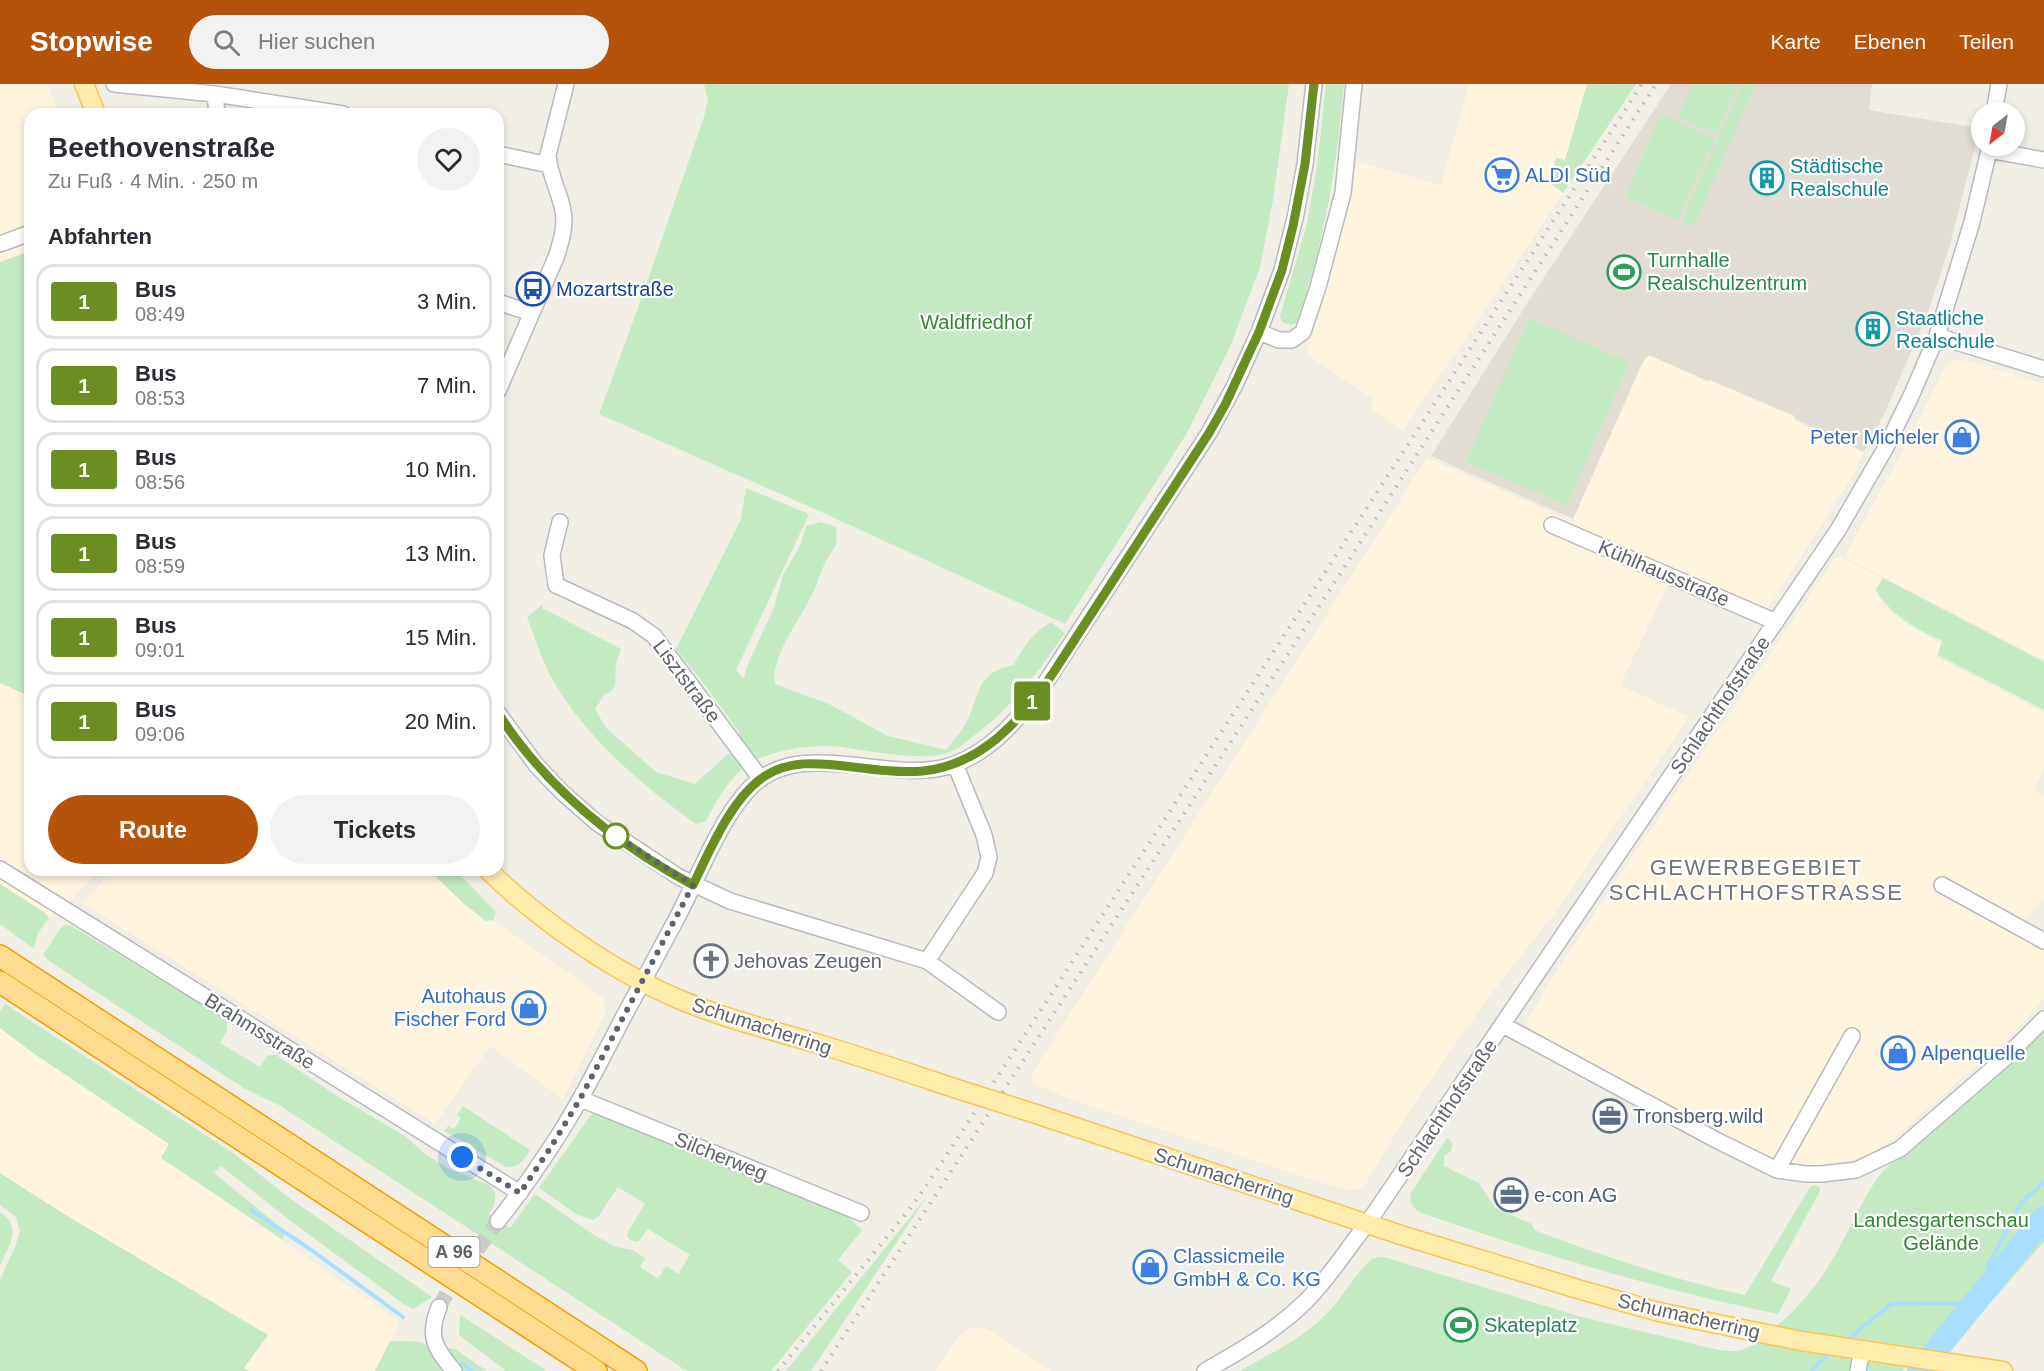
<!DOCTYPE html>
<html lang="de">
<meta charset="utf-8">
<style>
:root{--surface:#fff;--page:#f2f2f3;--text:#2b2b33;--muted:#7c7c81;--line:#e1e1e2;--accent:#b45309}
body{margin:0;font-family:Arial,sans-serif;background:var(--page);color:var(--text);height:100vh;display:flex;flex-direction:column;font-size:22px;white-space:nowrap}
*{box-sizing:border-box;margin:0}
p{font-size:20px;color:var(--muted)}
.icon{flex:none;width:33px;height:33px;fill:none;stroke:currentColor;stroke-width:2;stroke-linecap:round;stroke-linejoin:round}
.map{position:relative;flex:1;overflow:hidden}
.details{position:absolute;left:24px;top:24px;width:480px;height:768px;display:flex;flex-direction:column;background:var(--surface);border-radius:18px;box-shadow:0 3px 9px #0003}
.details>*{flex:none}
.badge{padding:0 12px;border-radius:4px;font-size:21px;line-height:39px}
.needle{width:39px;rotate:211deg}
.buttons{position:absolute;left:1971px;top:18px;display:grid;gap:12px}
.buttons a{display:grid;place-items:center;width:54px;height:54px;border-radius:50%;background:var(--surface);box-shadow:0 3px 9px #0003;font-size:30px}
.you{position:absolute;width:30px;height:30px;margin:-15px;border:4px solid #fff;border-radius:50%;background:#1a73e8;box-shadow:0 0 0 9px #1a73e833}
.map>.badge{position:absolute;translate:-50% -50%;box-shadow:0 0 0 3px #fff}
h2{padding:0 24px;font-size:22px;line-height:54px}
.round{display:grid;place-items:center;flex:none;width:63px;height:63px;border-radius:32px;background:var(--page)}
.headline{display:flex;align-items:center;justify-content:space-between;height:102px;padding:0 24px}
h1{font-size:28px;font-weight:800;line-height:45px}
.cta{display:flex;gap:12px;margin-top:auto;padding:12px 24px}
.cta a{flex:1;height:69px;border-radius:36px;background:var(--accent);color:#fff;font-size:24px;font-weight:800;line-height:69px;text-align:center}
.cta a+a{background:var(--page);color:var(--text)}
ul{padding:0;list-style:none}
li{display:flex;align-items:center;gap:18px;height:75px;margin:0 12px 9px;padding:0 12px;border:3px solid var(--line);border-radius:18px}
li div{flex:1}
li b{display:block;font-size:22px}
li em{font-style:normal}
li .badge{min-width:66px;font-weight:700;text-align:center}
header{display:flex;align-items:center;gap:36px;box-sizing:border-box;height:84px;padding:0 30px;background:var(--accent);color:#fff}
header strong{font-size:28px}
nav{display:flex;gap:33px;margin-inline-start:auto;font-size:21px}
.search{width:420px;height:54px;background:var(--page);display:flex;align-items:center;gap:15px;box-sizing:border-box;padding:0 21px;border-radius:33px;color:var(--muted);font-size:22px}
.map>svg:first-child{display:block}
.commercial{fill:#fff5de}
.education{fill:#e1ddd5}
.green{fill:#c4eac2}
.lines{fill:none;stroke-linecap:round;stroke-linejoin:round}
.stream{stroke:#a9deff;stroke-width:4}
.river{stroke:#a9deff;stroke-width:24}
.minor-tunnel{stroke:#cccbc6;stroke-width:15;stroke-dasharray:15 8;stroke-linecap:butt}
.minor-casing{stroke:#b7babe;stroke-width:18}
.major-casing{stroke:#fcc455;stroke-width:21}
.highway-casing{stroke:#f89c00;stroke-width:24}
.minor{stroke:#fff;stroke-width:15}
.major{stroke:#ffedae;stroke-width:18}
.highway{stroke:#ffdc90;stroke-width:21}
.rail{stroke:#b5b6b7;stroke-width:4;stroke-dasharray:1.5 8;stroke-linecap:butt}
.major-bridge-casing{stroke:#fcc455;stroke-width:21;stroke-linecap:butt}
.major-bridge{stroke:#ffedae;stroke-width:18}
.line-casing{stroke:#fff;stroke-width:14}
.line{stroke:#6b8e23;stroke-width:9}
.walk{stroke:#5e6368;stroke-width:6;stroke-dasharray:0 10.8}
.stop-dot{fill:#fff;stroke:#6b8e23;stroke-width:3}
.labels{text-anchor:middle;stroke-width:4.5;stroke-linejoin:round;paint-order:stroke}
.shield{fill:#fff;stroke:#8e9295;stroke-width:1.5}
.shield-label{font-size:18px;font-weight:bold;fill:#5e6368}
.culture-label{font-size:20px;fill:#0d838f;stroke:#fff;text-anchor:start}
.shop-label{font-size:20px;fill:#366cbe;stroke:#fff;text-anchor:start}
.leisure-label{font-size:20px;fill:#27864d;stroke:#fff;text-anchor:start}
.transit-label{font-size:20px;fill:#164399;stroke:#fff;text-anchor:start}
.park-label{font-size:20px;fill:#30862f;stroke:#fff}
.street-label{font-size:20px;fill:#5e6368;stroke:#fff}
.worship-label{font-size:20px;fill:#5b616d;stroke:#fff;text-anchor:start}
.service-label{font-size:20px;fill:#4e5e75;stroke:#fff;text-anchor:start}
.quarter-label{font-size:22px;letter-spacing:1.5px;fill:#6f757a;stroke:#fff}
</style>
<header>
<strong>Stopwise</strong>
<div class="search"><svg class="icon" aria-label="search" viewBox="0 0 24 24"><circle cx="10" cy="10" r="6"/><path d="M15 15l6 6"/></svg>Hier suchen</div>
<nav><a>Karte</a><a>Ebenen</a><a>Teilen</a></nav>
</header>
<div class="map">
<svg width="2044" height="1287" viewBox="0 0 2044 1287">
<rect width="100%" height="100%" fill="#f1eee6"/>
<!-- commercial -->
<path class="commercial" d="M0,0H47L60,30H30V167L0,178Z
M1469,0H1602L1563,109L1403,347L1373,327L1371,313L1307,271L1309,249L1333,182L1357,78L1441,101Z
M1650,272L1708,298L1711,297L1794,333V336L1863,369L1851,394L1765,529L1672,493L1620,601L1689,633L1557,826L1484,919L1408,1029L1365,1101L1360,1105L1348,1106L1314,1096L1073,1016L1033,1000L1031,995L1036,983L1427,374L1572,438L1644,277Z
M1954,276L1967,277L2044,300V576L1848,475L1846,469L1849,464L1904,365L1940,293L1949,279Z
M1841,473L1882,494L1875,506L1884,524L1919,548L1940,559L1936,573L2044,629V685L2034,706L2044,712V814L2019,842V852L2044,868V915L2010,952L1892,1056L1868,1071L1853,1076L1820,1081L1800,1080L1784,1078L1741,1059L1587,977L1528,944L1526,939L1546,904L1625,783L1835,474Z
M0,599L30,613V786H99L71,816L49,834L44,828L0,800Z
M113,786H429L464,820L486,837L493,836L604,914L605,930L563,1015L490,962L435,1040L82,819Z
M0,944L33,969L170,1060L162,1074L399,1237L398,1243L375,1287H249L244,1284L268,1251L64,1130L0,1089Z
M973,1244H984L993,1248L1052,1287H935L957,1255L965,1247Z"/>
<!-- education -->
<path class="education" d="M1671,0H1872L1869,26L1979,44L1977,56L1949,164L1926,234L1885,328L1864,368L1795,335V332L1710,296L1708,297L1649,271L1643,277L1573,435L1431,372L1530,215Z"/>
<!-- green -->
<path class="green" d="M704,0H1289L1273,116L1260,183L1230,263L1187,349L1065,540L817,426L599,330L638,224L704,33L708,16Z
M1326,0H1344C1337,82 1324,160 1297,238L1292,241L1282,238L1280,232L1307,140L1317,82Z
M1587,0H1636L1563,109L1550,99L1556,74L1565,76Z
M1693,0H1739L1716,50L1678,33Z
M1742,0H1756L1693,143L1681,137Z
M1661,31L1715,54L1678,136L1625,113Z
M30,167V612L0,599V178Z
M1529,234L1629,278L1567,421L1466,378Z
M746,404L809,430L736,586L744,595L746,585L774,523L783,491L800,462L806,442L821,438L836,443C838,467 834,461 824,481C819,491 817,501 812,511C800,535 770,574 775,600L829,620L888,652L946,666C953,657 961,648 966,639C982,609 974,589 1014,581C1023,562 1033,549 1051,538L1065,549C1038,588 1010,626 971,654C965,658 959,664 952,667C933,675 909,672 889,670C869,668 849,663 830,662C805,661 776,666 754,677C732,688 717,716 706,737L696,740C640,700 585,653 551,593C541,575 535,553 527,533L543,520L542,524L621,565C620,570 617,575 616,580C614,592 620,606 605,610L595,625L606,644L656,688L695,700L730,668L739,648L709,606L676,565L741,435Z
M1883,494L2044,578V626L1938,571L1942,557C1916,544 1891,532 1876,506Z
M429,786H455L496,828L493,836L486,837L464,820Z
M0,800L44,828L49,834L38,849L34,864C21,857 12,848 0,840Z
M65,841H70L227,936V947L220,959L260,983L268,971H276L337,1012L405,1052L424,1069L447,1084L489,1101C499,1110 496,1119 489,1130L510,1144L535,1110L594,1151L616,1163L633,1166L645,1174L640,1183L658,1195L666,1182L678,1190L690,1171L648,1145L638,1158L630,1156L627,1151L629,1146L645,1120L618,1103L598,1133L593,1136L576,1130L539,1104L593,1028L833,1124L846,1131L862,1146L838,1176L852,1188L771,1287H687L279,1021L245,1005L49,877L43,871L60,845Z
M5,920L233,1069L292,1116L432,1213L413,1225L405,1221L292,1138L221,1082L214,1089L284,1146L283,1156L161,1074L169,1060L33,969L0,944V927Z
M2044,944V1158L1982,1228L1967,1242L1953,1250L1928,1257L1902,1287H1240C1273,1268 1306,1253 1332,1224C1342,1213 1363,1179 1374,1174C1377,1173 1381,1173 1384,1173L1582,1233L1719,1266C1746,1270 1753,1262 1772,1246C1802,1222 1824,1193 1841,1160C1855,1135 1865,1109 1883,1087Z
M463,1022L530,1066C524,1076 520,1084 506,1083L444,1047L448,1042L454,1045L461,1034L457,1031Z
M1447,1054L1452,1058V1066L1444,1072V1082L1479,1099L1495,1124L1532,1140L1534,1146C1603,1172 1673,1196 1745,1211L1810,1103L1815,1101L1819,1103L1820,1107L1771,1197L1791,1205L1778,1230C1656,1205 1536,1169 1419,1128C1412,1123 1409,1118 1411,1109Z
M0,1089L64,1130L268,1251L244,1284L249,1287H0V1196L15,1163L20,1147L16,1133L0,1121Z
M928,1111L811,1287H786Z
M0,1128C23,1144 9,1161 0,1181Z
M460,1231L465,1234L547,1287H506L459,1251Z
M390,1257C399,1258 419,1256 425,1260C431,1263 442,1281 447,1287H375Z
M447,1264L455,1265L487,1287H460L447,1267Z"/>
<g class="lines">
<!-- stream -->
<path class="stream" d="M251,1126L310,1165L403,1233
M1988,1201V1182L2001,1157L2021,1119L2044,1098
M1846,1257L1891,1220L1973,1219
M462,1279L471,1287
M1811,1287L1833,1267"/>
<!-- river -->
<path class="river" d="M1919,1287L2044,1134"/>
<!-- minor-tunnel -->
<path class="minor-tunnel" d="M439,1223L451,1202L498,1137"/>
<!-- minor casing -->
<g class="minor-casing">
<path id="minor" d="M114,0L215,10L343,30
M215,10L217,30
M1994,28L1999,0
M1989,66L2044,76
M498,70L549,81
M0,160L30,149
M498,218L531,229
M1259,248L1279,256H1292L1303,248L1318,203L1343,109L1354,0
M1937,252L2044,285
M498,307L557,171C561,157 566,142 563,127C560,108 549,91 548,71L566,0
M560,438L552,471L556,501L633,537L654,552L761,695
M1552,441L1776,538
M498,629L537,682L563,709L597,739L679,793L730,817L927,877L985,789L989,773L984,751L955,680
M0,785L520,1109
M1942,801L2044,857
M927,877L998,928
M1503,941L1718,1057L1777,1086L1806,1090H1822L1856,1086L1900,1065L2005,974L2044,935
M581,1015L861,1129
M1777,1086L1852,952
M498,1137C517,1113 535,1088 551,1063C579,1021 601,976 624,932C642,899 660,866 678,832C698,794 721,732 752,702C803,652 890,702 953,681C992,667 1020,633 1044,601L1209,349L1235,301L1259,248L1282,186L1296,130L1305,80L1314,0
M439,1223C427,1253 435,1264 454,1287
M1205,1287C1239,1268 1275,1247 1304,1219C1328,1196 1346,1166 1367,1140L1838,446L1885,365L1911,312L1937,252L1972,138L1990,62
M1858,1287L1862,1266"/>
</g>
<!-- major casing -->
<g class="major-casing">
<path id="major" d="M84,0L96,30
M488,786C538,835 611,886 676,914C722,934 771,946 819,960C865,974 909,989 954,1004
M1033,1029L1404,1152L1581,1206L1659,1228L1801,1257L2003,1287"/>
</g>
<!-- highway casing -->
<g class="highway-casing">
<path id="highway" d="M0,872L636,1287
M0,898L596,1287"/>
</g>
<!-- minor -->
<use href="#minor" class="minor"/>
<!-- major -->
<use href="#major" class="major"/>
<!-- highway -->
<use href="#highway" class="highway"/>
<!-- rail -->
<path class="rail" d="M778,1287L912,1122L937,1086L1642,0
M821,1287L1316,527L1656,0"/>
<!-- major-bridge casing -->
<g class="major-bridge-casing">
<path id="major-bridge" d="M954,1004L1033,1029"/>
</g>
<!-- major-bridge -->
<use href="#major-bridge" class="major-bridge"/>
</g>
<g class="lines">
<!-- line casing -->
<g class="line-casing">
<path id="line" d="M498,629C546,704 615,759 693,801C710,766 732,713 765,692C790,676 818,679 845,682C870,685 898,689 923,687C982,681 1022,635 1053,589L1209,349L1225,321L1259,248L1282,186L1293,142L1305,80L1314,0"/>
</g>
<!-- line -->
<use href="#line" class="line"/>
<!-- walk -->
<path class="walk" d="M462,1073L520,1109L551,1063L580,1015L693,801L613,750L616,752"/>
</g>
<!-- icons -->
<defs>
<g id="supermarket-ring" transform="scale(1.725)"><circle r="9.5" fill="#fff" stroke="#3f7fe0" stroke-width="1.5"/><path d="M-6-5.5h2.5l.6 2H6L4.5 2H-2.5L-4.4-4H-6ZM-1.5 3.2a1.3 1.3 0 1 0 .1 0ZM3 3.2a1.3 1.3 0 1 0 .1 0Z" fill="#3f7fe0"/></g>
<g id="building-ring" transform="scale(1.725)"><circle r="9.5" fill="#fff" stroke="#0f9aa8" stroke-width="1.5"/><path d="M-4-6H4V6H1V3H-1V6H-4ZM-2.5-4.3h1.7v1.8h-1.7ZM.8-4.3h1.7v1.8H.8ZM-2.5-1h1.7V.8h-1.7ZM.8-1h1.7V.8H.8Z" fill="#0f9aa8"/></g>
<g id="stadium-ring" transform="scale(1.725)"><circle r="9.5" fill="#fff" stroke="#2e9e5b" stroke-width="1.5"/><path d="M0-5a6.5 5 0 1 0 0 10a6.5 5 0 1 0 0-10ZM-3.5-1.8h7v3.6h-7Z" fill="#2e9e5b"/></g>
<g id="bus-ring" transform="scale(1.725)"><circle r="9.5" fill="#fff" stroke="#1a4fb4" stroke-width="1.5"/><path d="M-5-6H5V4H4V6H2V4H-2V6H-4V4H-5ZM-3.5-4V0h7V-4ZM-3.5 1.2v1.5H-2V1.2ZM2 1.2v1.5H3.5V1.2Z" fill="#1a4fb4"/></g>
<g id="shop-ring" transform="scale(1.725)"><circle r="9.5" fill="#fff" stroke="#3f7fe0" stroke-width="1.5"/><path d="M-5-2.5h2.3a2.7 3.5 0 0 1 5.4 0H5L5.5 6h-11ZM-1.5-2.5h3a1.5 2.3 0 0 0-3 0Z" fill="#3f7fe0"/></g>
<g id="church-ring" transform="scale(1.725)"><circle r="9.5" fill="#fff" stroke="#6b7280" stroke-width="1.5"/><path d="M-1.2-6h2.4v3.5h3.3v2.4h-3.3V6h-2.4V-.1h-3.3v-2.4h3.3Z" fill="#6b7280"/></g>
<g id="office-ring" transform="scale(1.725)"><circle r="9.5" fill="#fff" stroke="#5c6f8a" stroke-width="1.5"/><path d="M-6-3h4V-5.5h4V-3h4V5H-6ZM-1-4.5V-3h2v-1.5ZM-6 0V1H6V0Z" fill="#5c6f8a"/></g>
</defs>
<g fill-rule="evenodd">
<use href="#supermarket-ring" x="1502" y="91"/>
<use href="#building-ring" x="1767" y="94"/>
<use href="#stadium-ring" x="1624" y="188"/>
<use href="#bus-ring" x="533" y="205"/>
<use href="#building-ring" x="1873" y="245"/>
<use href="#shop-ring" x="1962" y="353"/>
<use href="#church-ring" x="711" y="877"/>
<use href="#shop-ring" x="529" y="924"/>
<use href="#shop-ring" x="1898" y="969"/>
<use href="#office-ring" x="1610" y="1032"/>
<use href="#office-ring" x="1511" y="1111"/>
<use href="#shop-ring" x="1150" y="1183"/>
<use href="#stadium-ring" x="1461" y="1241"/>
</g>
<!-- markers -->
<circle class="stop-dot" cx="616" cy="752" r="12"/>
<g class="labels">
<!-- shield labels -->
<rect class="shield" x="428.5" y="1153" width="51" height="30" rx="4.5"/>
<g class="shield-label">
<text x="454" y="1174">A 96</text>
</g>
<!-- culture labels -->
<g class="culture-label">
<text x="1790" y="89">Städtische<tspan x="1790" dy="23">Realschule</tspan></text>
<text x="1896" y="241">Staatliche<tspan x="1896" dy="23">Realschule</tspan></text>
</g>
<!-- shop labels -->
<g class="shop-label">
<text x="1525" y="98">ALDI Süd</text>
<text x="1939" y="360" text-anchor="end">Peter Micheler</text>
<text x="506" y="919" text-anchor="end">Autohaus<tspan x="506" dy="23">Fischer Ford</tspan></text>
<text x="1921" y="976">Alpenquelle</text>
<text x="1173" y="1179">Classicmeile<tspan x="1173" dy="23">GmbH &amp; Co. KG</tspan></text>
</g>
<!-- leisure labels -->
<g class="leisure-label">
<text x="1647" y="183">Turnhalle<tspan x="1647" dy="23">Realschulzentrum</tspan></text>
<text x="1484" y="1248">Skateplatz</text>
</g>
<!-- transit labels -->
<g class="transit-label">
<text x="556" y="212">Mozartstraße</text>
</g>
<!-- park labels -->
<g class="park-label">
<text x="976" y="245">Waldfriedhof</text>
<text x="1941" y="1143">Landesgartenschau<tspan x="1941" dy="23">Gelände</tspan></text>
</g>
<!-- street labels -->
<g class="street-label">
<text transform="translate(1664 489) rotate(23)" y="7">Kühlhausstraße</text>
<text transform="translate(687 597) rotate(53)" y="7">Lisztstraße</text>
<text transform="translate(1720 621) rotate(-56)" y="7">Schlachthofstraße</text>
<text transform="translate(762 942) rotate(18)" y="7">Schumacherring</text>
<text transform="translate(260 947) rotate(32)" y="7">Brahmsstraße</text>
<text transform="translate(1447 1024) rotate(-56)" y="7">Schlachthofstraße</text>
<text transform="translate(721 1072) rotate(22)" y="7">Silcherweg</text>
<text transform="translate(1224 1092) rotate(18)" y="7">Schumacherring</text>
<text transform="translate(1689 1232) rotate(13)" y="7">Schumacherring</text>
</g>
<!-- worship labels -->
<g class="worship-label">
<text x="734" y="884">Jehovas Zeugen</text>
</g>
<!-- service labels -->
<g class="service-label">
<text x="1633" y="1039">Tronsberg.wild</text>
<text x="1534" y="1118">e-con AG</text>
</g>
<!-- quarter labels -->
<g class="quarter-label">
<text x="1756" y="791">GEWERBEGEBIET<tspan x="1756" dy="25">SCHLACHTHOFSTRASSE</tspan></text>
</g>
</g>
</svg>
<div class="buttons">
<a><svg class="needle" viewBox="-14 -14 28 28"><path d="M0-13l5 13h-10z" fill="#e53935"/><path d="M0 13l5-13h-10z" fill="#7c7c81"/></svg></a>
</div>
<div class="you" style="left:462px;top:1073px"></div>
<b class="badge" style="left:1032px;top:617px;background:#6b8e23;color:#fff">1</b>
<section class="details">
<div class="headline"><div><h1>Beethovenstraße</h1><p>Zu Fuß · 4 Min. · 250 m</p></div><a class="round"><svg class="icon" aria-label="heart" viewBox="0 0 24 24"><path d="M12 20l-8-8c-3-5 5-10 8-4 3-6 11-1 8 4z"/></svg></a></div>
<h2>Abfahrten</h2>
<ul>
<li><span class="badge" style="background:#6b8e23;color:#fff">1</span><div><b>Bus</b><p>08:49</p></div><em>3 Min.</em></li>
<li><span class="badge" style="background:#6b8e23;color:#fff">1</span><div><b>Bus</b><p>08:53</p></div><em>7 Min.</em></li>
<li><span class="badge" style="background:#6b8e23;color:#fff">1</span><div><b>Bus</b><p>08:56</p></div><em>10 Min.</em></li>
<li><span class="badge" style="background:#6b8e23;color:#fff">1</span><div><b>Bus</b><p>08:59</p></div><em>13 Min.</em></li>
<li><span class="badge" style="background:#6b8e23;color:#fff">1</span><div><b>Bus</b><p>09:01</p></div><em>15 Min.</em></li>
<li><span class="badge" style="background:#6b8e23;color:#fff">1</span><div><b>Bus</b><p>09:06</p></div><em>20 Min.</em></li>
</ul>
<div class="cta"><a>Route</a><a>Tickets</a></div>
</section>
</div>
